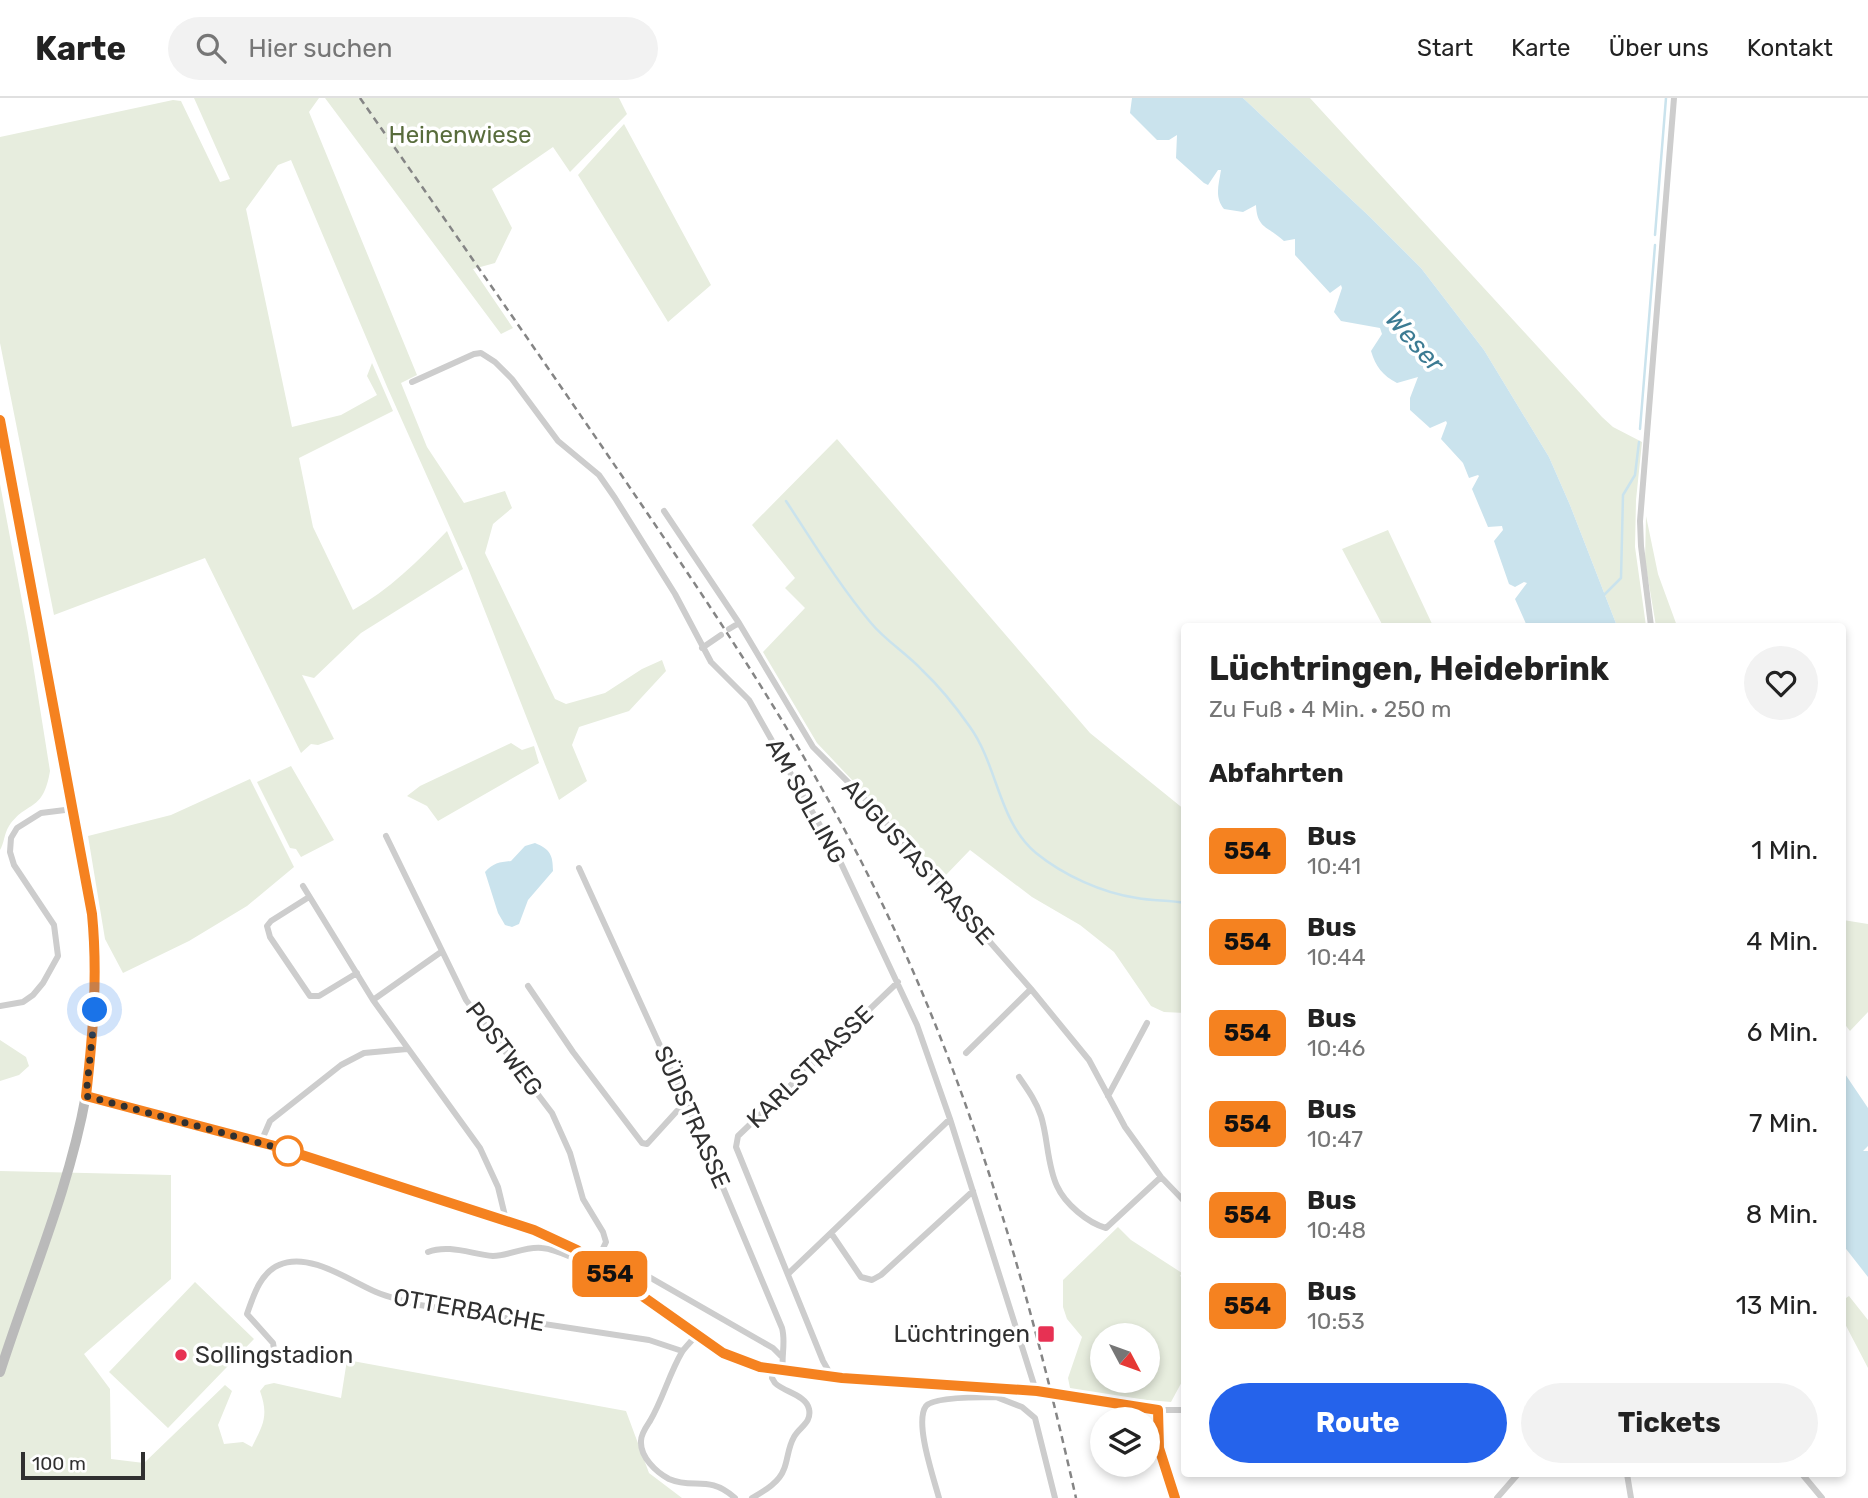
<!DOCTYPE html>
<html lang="de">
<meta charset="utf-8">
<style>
:root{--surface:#fff;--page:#f2f2f2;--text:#222;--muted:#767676;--line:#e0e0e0;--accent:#2563eb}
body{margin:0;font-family:Rubik,sans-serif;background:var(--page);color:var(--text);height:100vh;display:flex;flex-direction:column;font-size:26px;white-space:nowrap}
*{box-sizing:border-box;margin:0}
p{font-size:23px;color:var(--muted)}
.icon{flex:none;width:38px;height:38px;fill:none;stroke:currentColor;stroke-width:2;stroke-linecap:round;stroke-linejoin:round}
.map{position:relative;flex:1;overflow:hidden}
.side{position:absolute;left:1181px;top:525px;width:665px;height:854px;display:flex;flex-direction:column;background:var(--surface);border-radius:7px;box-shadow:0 4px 10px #0003}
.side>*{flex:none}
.badge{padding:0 14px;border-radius:10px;font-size:24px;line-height:46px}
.needle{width:46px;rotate:131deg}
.buttons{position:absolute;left:1090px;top:1225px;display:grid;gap:14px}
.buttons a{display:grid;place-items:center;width:70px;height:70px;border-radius:50%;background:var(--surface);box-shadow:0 4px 10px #0003;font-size:35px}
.scale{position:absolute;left:21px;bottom:18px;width:124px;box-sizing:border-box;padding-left:7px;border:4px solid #303030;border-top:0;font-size:19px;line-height:24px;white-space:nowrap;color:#303030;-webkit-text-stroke:5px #fff;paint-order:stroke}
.you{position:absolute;width:35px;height:35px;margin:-18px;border:5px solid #fff;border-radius:50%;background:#1a73e8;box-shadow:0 0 0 10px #1a73e833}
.map>.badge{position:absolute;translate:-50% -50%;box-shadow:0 0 0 4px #fff}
h2{padding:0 28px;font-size:26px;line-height:63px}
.round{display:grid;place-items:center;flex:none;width:74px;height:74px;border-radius:37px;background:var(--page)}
.headline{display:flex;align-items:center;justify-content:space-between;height:119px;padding:0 28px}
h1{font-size:33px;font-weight:700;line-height:52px}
.cta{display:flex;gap:14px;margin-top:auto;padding:14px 28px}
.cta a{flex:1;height:80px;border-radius:42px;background:var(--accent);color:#fff;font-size:28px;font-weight:700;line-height:80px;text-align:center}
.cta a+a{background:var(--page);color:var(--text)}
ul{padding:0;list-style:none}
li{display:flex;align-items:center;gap:21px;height:91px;padding:0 28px}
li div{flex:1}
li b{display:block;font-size:26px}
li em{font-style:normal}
li .badge{min-width:77px;font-weight:700;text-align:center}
header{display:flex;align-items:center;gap:42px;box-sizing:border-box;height:98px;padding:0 35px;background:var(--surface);border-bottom:2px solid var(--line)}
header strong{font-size:33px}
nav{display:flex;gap:38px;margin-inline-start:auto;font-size:24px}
.search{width:490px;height:63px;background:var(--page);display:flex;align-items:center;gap:18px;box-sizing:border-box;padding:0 24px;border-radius:38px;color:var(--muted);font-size:26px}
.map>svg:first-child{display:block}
.green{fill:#e7edde;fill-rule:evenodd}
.water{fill:#cae3ed}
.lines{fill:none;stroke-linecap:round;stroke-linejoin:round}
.stream{stroke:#cae3ed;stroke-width:2.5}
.minor-tunnel{stroke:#d6d6d6;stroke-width:6;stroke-dasharray:6 3;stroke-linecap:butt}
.minor{stroke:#cdcdcd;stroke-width:6}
.secondary{stroke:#bababa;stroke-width:10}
.rail{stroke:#858585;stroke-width:2.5;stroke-dasharray:7 5;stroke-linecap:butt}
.line-casing{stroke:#fff;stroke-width:16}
.line{stroke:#f58220;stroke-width:10}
.walk{stroke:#303030;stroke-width:7;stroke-dasharray:0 12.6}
.stop-dot{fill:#fff;stroke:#f58220;stroke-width:3.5}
.poi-dot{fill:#e73153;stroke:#fff;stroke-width:2.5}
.labels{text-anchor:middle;stroke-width:7;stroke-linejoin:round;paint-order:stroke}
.park-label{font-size:24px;fill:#586c3c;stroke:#fff}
.street-label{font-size:24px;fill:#303030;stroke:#fff}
.poi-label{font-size:24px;fill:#303030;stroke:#fff;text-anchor:end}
.water-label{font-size:26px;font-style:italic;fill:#3c7b93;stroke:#fff}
</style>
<header>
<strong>Karte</strong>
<div class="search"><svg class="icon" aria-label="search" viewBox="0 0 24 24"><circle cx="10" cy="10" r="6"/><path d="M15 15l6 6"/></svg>Hier suchen</div>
<nav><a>Start</a><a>Karte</a><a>Über uns</a><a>Kontakt</a></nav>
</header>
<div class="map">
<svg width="1868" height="1400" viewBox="0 0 1868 1400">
<rect width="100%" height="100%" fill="#fff"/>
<!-- green -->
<path class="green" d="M194,0H319L309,14L417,277L401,285L427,349L464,405L505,393L512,410L493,426L485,455L555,601L566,606L605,595L642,571L662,562L666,573L629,613L579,629L572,647L587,683L559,702L468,470L388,291L291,62L278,67L246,111L292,329L341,317L377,297L367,278L372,265L393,313L299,360L313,429L353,512C389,492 418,463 447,433L463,471L361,535L314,580L302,577L334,641L318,647L311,646L301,655L205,460L54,517L0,245V39L173,2L181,3L220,84L230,81Z
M325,0H619L627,16L570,74L553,49L492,91L512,130L495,165L473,171L513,230L501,236Z
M1243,0H1310L1602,319L1613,329L1642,344L1636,402L1635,449L1646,528H1617L1570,407L1549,359L1484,252L1421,170L1370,119Z
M624,26L711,187L668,224L578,77Z
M837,341L1090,635L1185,712V915L1164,914L1151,908L1114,854L1080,827L1032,799L970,752L944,779L817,645L763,554L805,510L785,490L795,480L752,427Z
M0,386L28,535L50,673C43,715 27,702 9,728C4,736 4,746 0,752Z
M1646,418L1658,476L1677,528H1656L1645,463Z
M1388,432L1433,528H1383L1342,451Z
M511,645L522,652L534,648L539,665L438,723L427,708L407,698L420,688Z
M291,668L334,742L301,759L296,751L290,750L257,684Z
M250,681L294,769L247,808L189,843L123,875L105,841L88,738L171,717Z
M1843,822L1868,826V914L1850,933L1843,924Z
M0,942L26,959L29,968L19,977L0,983Z
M0,1073L171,1077V1181L84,1256L110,1291L111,1361L144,1365L225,1287L232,1293L218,1327L224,1346L243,1344L252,1349C263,1327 269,1318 260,1293L265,1287L274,1285L341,1300L347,1262L626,1313L649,1375L682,1400H0Z
M1118,1129L1131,1142L1182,1175L1180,1178L1185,1181V1278L1171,1304L1078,1296L1070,1290L1068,1280L1082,1239L1067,1221L1063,1209V1182ZM1148,1237V1283H1102V1237Z
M195,1184L254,1241L168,1330L109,1274Z
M1849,1198L1868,1222V1270L1843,1222V1202Z"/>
<!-- water -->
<path class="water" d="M1132,0H1243L1370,119L1421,170L1484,252L1549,359L1570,407L1617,528H1527L1515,501L1527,485L1524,484L1515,489L1509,486L1494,443L1503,432L1502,428L1488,429L1472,391L1479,378L1478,377L1469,380L1463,365L1441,341L1447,325L1446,323L1430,330L1410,312V300L1418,279L1397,285C1382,277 1376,269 1371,253L1382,236L1380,230L1341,223L1334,214L1342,190L1341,187L1330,195L1295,157V141L1284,143C1268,128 1257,131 1256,107L1243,114L1224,111C1214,99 1219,86 1221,72H1218L1208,87L1204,85L1176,60L1177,37L1169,42H1157L1130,15Z
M535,745C550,751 553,757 553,773L528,802L519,826L512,829L505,827L498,815L485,774C493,765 500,764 511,763L525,748Z
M1843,973L1868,1010V1048L1863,1053H1868V1179L1843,1147Z"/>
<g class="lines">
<!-- stream -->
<path class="stream" d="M1655,137L1666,0
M1640,331L1655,147
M786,403C813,444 839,487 871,525C886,543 906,555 922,572C940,589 956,609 970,629C998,668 998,723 1036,755C1063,777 1102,795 1137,800C1153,803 1169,802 1185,805
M1604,497L1621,480L1623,397L1635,377L1639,344"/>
<!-- minor-tunnel -->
<path class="minor-tunnel" d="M808,1275L825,1278"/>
<!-- minor -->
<path class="minor" d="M412,284L474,256L481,255L495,264L512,281L558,343L599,377L615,400L675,496L711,564L749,602L839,761L917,927L950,1021L1036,1293
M664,413L739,525L813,649L867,703L1031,891L1089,962L1125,1029L1161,1079L1185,1104
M1651,528L1641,448L1640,423L1674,0
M729,531L739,525
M702,550L721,537
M386,738L466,902L552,1015L570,1055L583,1101L603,1134L606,1144L596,1165
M579,770L703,1042L782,1230C786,1244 781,1258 783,1273
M303,788L373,902L480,1050L498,1089L506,1122
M309,799L271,823L267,828L270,839L310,898H319L357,875
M528,888L573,954L642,1045L647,1046L677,1013L687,1008
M373,902L441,854
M0,908L23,904L33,897L43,885L58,858L54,827L14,767L10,754L11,740L17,730L41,715L73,711
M966,955L1031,891
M1019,979C1028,992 1036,1003 1041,1018C1048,1040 1047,1067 1057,1088C1065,1106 1088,1125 1106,1130L1161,1079
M86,998L271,1047L534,1132L577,1152L723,1255L760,1270L808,1275
M1108,998L1147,925
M261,1044L270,1023L341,967L364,955L407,951
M831,1135L861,1179L872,1182L881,1177L973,1093
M428,1154C449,1146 471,1156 493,1158C509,1158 525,1148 542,1150C556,1151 570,1159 583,1164L587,1160
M616,1160L773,1250L781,1258
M788,1176L950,1021
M696,1237C692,1243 686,1248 682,1254C669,1276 663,1301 650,1323C646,1329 641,1336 641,1343C640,1359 656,1374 669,1381C694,1392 708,1376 735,1400
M274,1251L273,1245L247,1216C253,1199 260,1175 279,1167C309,1153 350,1183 376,1194C388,1199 401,1202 413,1206L649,1242L682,1253
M825,1278L1036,1293L1158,1312H1185
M832,1279L823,1263L736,1049L738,1038L898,884
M996,1296V1299L1022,1309L1035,1320L1055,1400
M1158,1312L1159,1350L1175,1400
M1627,1376L1631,1400
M1802,1376L1822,1400
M752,1400C764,1393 779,1385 784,1371C788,1361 788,1349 794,1339C799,1329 812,1325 809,1311C806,1297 784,1294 775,1285L772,1280L773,1272
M939,1400C934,1381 914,1324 926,1308C933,1299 984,1299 996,1299
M1497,1400L1518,1376"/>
<!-- secondary -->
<path class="secondary" d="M0,323L92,816C98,876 96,937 86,997C69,1092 29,1183 0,1274"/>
<!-- rail -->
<path class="rail" d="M360,0C453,133 546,266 637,400C724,528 809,656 877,795C971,987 1029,1192 1076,1400"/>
</g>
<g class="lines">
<!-- line casing -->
<g class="line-casing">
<path id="line" d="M0,322L92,816C98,878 93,936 86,998L271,1047L534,1132L577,1152L723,1255L760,1269L842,1280L1037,1293L1158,1312L1159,1350L1175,1400"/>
</g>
<!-- line -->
<use href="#line" class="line"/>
<!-- walk -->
<path class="walk" d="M95,912L86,998L297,1055L288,1053"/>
</g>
<!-- markers -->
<circle class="stop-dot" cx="288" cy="1053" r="14"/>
<g class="poi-dot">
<rect x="1037" y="1227" width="18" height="18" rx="3.5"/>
<circle cx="181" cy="1257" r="7"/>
</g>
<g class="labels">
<!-- park labels -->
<g class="park-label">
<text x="460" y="45">Heinenwiese</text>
</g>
<!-- street labels -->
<g class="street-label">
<text transform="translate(806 703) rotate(61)" y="8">AM SOLLING</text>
<text transform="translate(918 764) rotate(48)" y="8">AUGUSTASTRASSE</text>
<text transform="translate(504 951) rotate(53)" y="8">POSTWEG</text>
<text transform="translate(810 969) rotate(-44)" y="8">KARLSTRASSE</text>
<text transform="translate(692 1019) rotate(66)" y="8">SÜDSTRASSE</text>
<text transform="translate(469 1212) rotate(10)" y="8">OTTERBACHE</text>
</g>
<!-- poi labels -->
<g class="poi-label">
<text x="1030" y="1244">Lüchtringen</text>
<text x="195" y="1265" text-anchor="start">Sollingstadion</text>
</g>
<!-- water labels -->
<g class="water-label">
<text transform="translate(1415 243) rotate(48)" y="9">Weser</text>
</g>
</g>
</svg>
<div class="buttons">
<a><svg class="needle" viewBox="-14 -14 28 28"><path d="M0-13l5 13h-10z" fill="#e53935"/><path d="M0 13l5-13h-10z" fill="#767676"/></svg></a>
<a><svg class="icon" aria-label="layers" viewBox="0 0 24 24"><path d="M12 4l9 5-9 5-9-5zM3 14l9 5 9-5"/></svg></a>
</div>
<div class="scale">100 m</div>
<div class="you" style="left:95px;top:912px"></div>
<b class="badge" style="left:610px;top:1176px;background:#f58220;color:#111">554</b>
<section class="side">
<div class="headline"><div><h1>Lüchtringen, Heidebrink</h1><p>Zu Fuß · 4 Min. · 250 m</p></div><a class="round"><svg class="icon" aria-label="heart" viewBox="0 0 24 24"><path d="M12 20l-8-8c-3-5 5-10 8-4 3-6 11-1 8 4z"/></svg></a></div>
<h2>Abfahrten</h2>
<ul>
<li><span class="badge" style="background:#f58220;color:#111">554</span><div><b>Bus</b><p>10:41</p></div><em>1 Min.</em></li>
<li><span class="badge" style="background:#f58220;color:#111">554</span><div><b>Bus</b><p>10:44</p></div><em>4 Min.</em></li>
<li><span class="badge" style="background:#f58220;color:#111">554</span><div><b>Bus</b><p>10:46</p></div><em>6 Min.</em></li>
<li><span class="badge" style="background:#f58220;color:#111">554</span><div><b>Bus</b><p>10:47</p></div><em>7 Min.</em></li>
<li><span class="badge" style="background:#f58220;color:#111">554</span><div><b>Bus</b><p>10:48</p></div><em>8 Min.</em></li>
<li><span class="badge" style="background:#f58220;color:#111">554</span><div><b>Bus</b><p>10:53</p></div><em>13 Min.</em></li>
</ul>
<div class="cta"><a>Route</a><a>Tickets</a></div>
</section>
</div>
